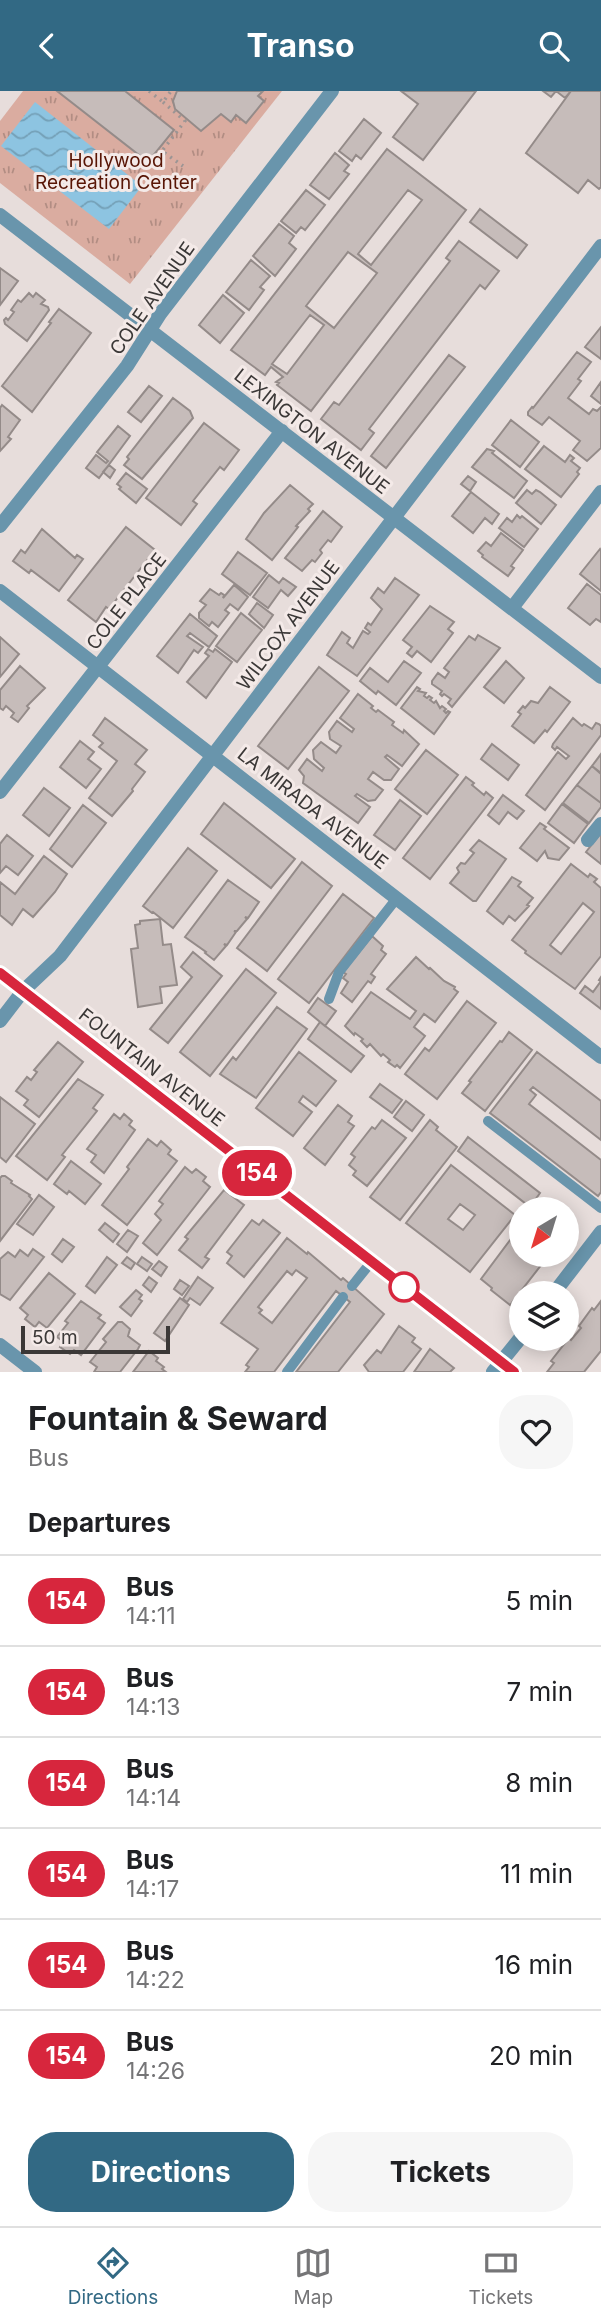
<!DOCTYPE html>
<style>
:root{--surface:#fff;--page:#f6f6f6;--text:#202124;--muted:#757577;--line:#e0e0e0;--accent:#326984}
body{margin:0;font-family:Inter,sans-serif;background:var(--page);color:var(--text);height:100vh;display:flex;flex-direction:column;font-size:26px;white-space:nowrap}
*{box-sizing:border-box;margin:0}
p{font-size:23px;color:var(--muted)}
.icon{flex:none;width:38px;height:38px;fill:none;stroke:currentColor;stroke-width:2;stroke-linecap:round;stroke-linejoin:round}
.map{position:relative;height:1281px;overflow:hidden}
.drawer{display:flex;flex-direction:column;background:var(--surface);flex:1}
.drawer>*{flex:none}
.badge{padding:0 14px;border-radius:23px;font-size:24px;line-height:46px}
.needle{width:46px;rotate:218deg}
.fabs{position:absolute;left:509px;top:1106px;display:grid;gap:14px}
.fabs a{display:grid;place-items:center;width:70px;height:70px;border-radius:50%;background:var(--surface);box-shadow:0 4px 18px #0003;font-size:35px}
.scale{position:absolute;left:21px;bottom:18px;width:149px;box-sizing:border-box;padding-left:7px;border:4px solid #3b3837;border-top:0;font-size:19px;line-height:24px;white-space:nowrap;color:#3b3837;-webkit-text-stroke:5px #f4eae8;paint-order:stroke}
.map>.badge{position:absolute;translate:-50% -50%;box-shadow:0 0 0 4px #fff}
h2{padding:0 28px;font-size:26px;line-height:63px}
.round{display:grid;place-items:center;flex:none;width:74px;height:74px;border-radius:28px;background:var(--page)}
.headline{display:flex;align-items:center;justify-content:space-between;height:119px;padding:0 28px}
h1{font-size:33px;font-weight:700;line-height:52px}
.button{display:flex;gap:14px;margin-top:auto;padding:14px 28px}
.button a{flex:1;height:80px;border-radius:28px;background:var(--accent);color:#fff;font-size:28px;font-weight:700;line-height:80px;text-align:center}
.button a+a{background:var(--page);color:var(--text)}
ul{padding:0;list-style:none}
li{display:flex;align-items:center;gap:21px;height:91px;padding:0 28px;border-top:2px solid var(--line)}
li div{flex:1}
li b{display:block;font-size:26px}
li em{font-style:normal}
li .badge{min-width:77px;font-weight:700;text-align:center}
header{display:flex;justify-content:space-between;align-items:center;height:91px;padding:0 28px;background:var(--accent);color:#fff;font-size:32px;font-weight:700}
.tabs{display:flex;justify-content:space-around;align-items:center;height:98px;border-top:2px solid var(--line);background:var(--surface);font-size:19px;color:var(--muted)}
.tabs a{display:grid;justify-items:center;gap:4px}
.tabs .current{color:var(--accent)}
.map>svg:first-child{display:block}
.grass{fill:url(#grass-tufts)}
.water{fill:url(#water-waves)}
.building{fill:#c6bcba;stroke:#948b89;stroke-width:2;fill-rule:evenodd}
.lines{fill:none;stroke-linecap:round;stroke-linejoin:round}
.path{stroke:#9c9594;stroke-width:3.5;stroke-dasharray:2 5;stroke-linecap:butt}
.lane{stroke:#6995ac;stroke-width:10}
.street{stroke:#6995ac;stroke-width:14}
.secondary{stroke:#267092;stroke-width:14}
.line-casing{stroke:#fff;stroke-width:16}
.line{stroke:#d7263d;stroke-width:10}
.stop-dot{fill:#fff;stroke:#d7263d;stroke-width:3.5}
.labels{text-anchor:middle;stroke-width:6;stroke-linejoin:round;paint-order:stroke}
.park-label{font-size:19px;fill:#581505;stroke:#f4eae8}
.street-label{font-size:19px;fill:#3b3837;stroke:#f4eae8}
</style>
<header><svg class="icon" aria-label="back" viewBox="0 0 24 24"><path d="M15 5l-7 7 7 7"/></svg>Transo<svg class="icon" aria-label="search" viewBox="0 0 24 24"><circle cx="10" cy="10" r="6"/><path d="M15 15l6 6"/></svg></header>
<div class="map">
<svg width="601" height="1281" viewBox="0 0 601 1281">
<defs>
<pattern id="grass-tufts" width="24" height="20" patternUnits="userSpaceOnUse" patternTransform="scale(1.75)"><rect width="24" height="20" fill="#daaca0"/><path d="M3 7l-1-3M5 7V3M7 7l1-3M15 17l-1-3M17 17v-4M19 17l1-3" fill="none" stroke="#b28d83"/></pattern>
<pattern id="water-waves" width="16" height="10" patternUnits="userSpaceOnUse" patternTransform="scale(1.75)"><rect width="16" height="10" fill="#8dc4e1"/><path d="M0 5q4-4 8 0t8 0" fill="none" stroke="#74a0b7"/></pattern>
</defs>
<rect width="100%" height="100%" fill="#e7dddb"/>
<!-- grass -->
<path class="grass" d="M23,0H282L130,193L0,92V30Z"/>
<!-- water -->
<path class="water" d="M35,11L142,95L109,138L1,55Z"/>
<!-- building -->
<path class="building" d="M57,0H125L174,39L148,71Z
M177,0H263L258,5L264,10L246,32L236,24L231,31L221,23L201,40L175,18L173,10Z
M401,0H476L423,69L393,46L418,13Z
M543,0H571L565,7L556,0L551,6Z
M571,0H601V96L599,98L588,89L578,102L526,62Z
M364,28L381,42L361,68L356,64L352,70L339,60Z
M387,58L466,119L311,320L277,294L279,292L276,291L283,286L271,276L265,284L231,259ZM408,99L422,109L371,174L358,163ZM348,161L377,182L334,237L306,215ZM310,224L324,234L287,283L272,273Z
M335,62L349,74L344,80L349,83L329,108L310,94Z
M306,99L325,114L305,139L301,136L296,142L281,130Z
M480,118L527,154L517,167L470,131Z
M279,133L294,145L289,152L296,158L275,185L253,165Z
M459,150L499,180L485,198L480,194L369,338L374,342L361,359L321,328L334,311L339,314L450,170L446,167Z
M251,169L270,185L260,196L264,199L249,219L226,201Z
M0,177L18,190L0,214Z
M29,202L33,206L36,202L45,209L41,213L48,216L49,219L27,250L5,233L4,229L6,227L8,229L14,221L11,219L18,209L21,211Z
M223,204L244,222L220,252L199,234Z
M59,218L91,242L32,321L2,295L51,232L49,231Z
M601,236V268L585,256Z
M577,261L591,271L578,288L581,290L568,307L589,323L593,318L597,320L601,316V357L587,370L573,359L580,350L549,326L542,334L528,324V321L532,316L533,317Z
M449,264L465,276L386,377L371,365Z
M601,291V313L591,305Z
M149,295L162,305L141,331L128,321Z
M173,307L190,320L193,327L142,388L124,374L129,368L127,366Z
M2,314L20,329L8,346L11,348L0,360V317Z
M511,329L539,351L520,376L492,354Z
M204,332L239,359L224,379L220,376L193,410L197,413L181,434L146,407Z
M118,335L130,345L99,387L86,377L96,364L106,372L108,370L97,361Z
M544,355L565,371L570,364L574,367L571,370L580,377L577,381L579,383L561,406L525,378Z
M487,358L494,360L492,362L527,390L514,407L472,376Z
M109,374L115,379L110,387L103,381Z
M126,382L147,398L136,412L119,398L121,396L117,393Z
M468,385L476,391L470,400L461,393Z
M290,394L313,413L308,418L310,420L296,435L298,436L272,469L246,448L264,422Z
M527,399L532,403L536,399L540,401L556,414L541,433L516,412Z
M471,401L499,423L492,433L485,427L473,442L452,425Z
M323,420L342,436L331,451L328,449L320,459L322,462L315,471L312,469L302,480L285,467Z
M517,424L520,427L522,425L538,438L524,456L499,437L507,427L512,431Z
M126,436L155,459L109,518L106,516L96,531L68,509Z
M42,438L75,467L77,464L83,468L59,500L31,479L29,482L13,470L21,459L25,462Z
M501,442L523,459L511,475L514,477L508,485L482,466L483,464L478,460L486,451L491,455Z
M600,458L601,460V500L580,483Z
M238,461L267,482L250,504L222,483Z
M269,484L279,492L283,487L296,496L288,505L281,499L268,517L253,506Z
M395,487L419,504L357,585L327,564L342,541L350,547L347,552L353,557L363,540L368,543L370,541L365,537L368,532L371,534L382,518L371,507L378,497L384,502Z
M587,493L601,504V531L596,528L590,534L568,517Z
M234,494L248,506L238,519L230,513L225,519L229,522L218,536L212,531L209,535L199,527V522L206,514L200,510L210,498L219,504L221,502L224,504L223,507Z
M257,512L273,524L264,537L249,523Z
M430,515L454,531L448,538L453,542L431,571L417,560L412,566L407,562L412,556L403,549Z
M241,522L262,539L237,571L216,555Z
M190,523L217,545L209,556L190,542L187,545L203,556L198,562L194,559L178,582L157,565Z
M478,544L500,557L452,616L448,612L451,608L444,603L442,605L440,603L442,600L432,593V590L438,582L445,587L449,581L444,577L469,545L475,549Z
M0,546L19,563L0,586Z
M208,558L213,561L215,558L232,571L206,607L187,591L209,565L205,562Z
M404,570L421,582L396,614L378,600L376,603L360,590L370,577L388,591Z
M506,570L524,587L504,612L484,596Z
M20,575L45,597L27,615L29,617L18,631L11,626L14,622L6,615L3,619L0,617V599Z
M319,576L349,600L288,678L258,655Z
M417,596L420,598L418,600L426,602L424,605L427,607L429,605L432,607L430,609L434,612L436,610L440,617L442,615L446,618L444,620L446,622L448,620L450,621L434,643L401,617Z
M550,596L570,611L547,641L545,639L534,652L512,635L521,623L518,621L523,615L525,617L531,610L538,612Z
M358,603L373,615L371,617L376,621L378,619L394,631L392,634L403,642L404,639L419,653L402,675L387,664L385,666L399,678L391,689H384L373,681L368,688L383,699L375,709L368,710L357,703L355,705L370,716L358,732L303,692L304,685L299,679L307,668L322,680L324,677L314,668L313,659L321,651L336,662L341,655L330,648L329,641L337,630L352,641L354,638L340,627Z
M105,627L147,659L135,673L145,681L132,698L133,700L112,725L89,707L117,670L99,656L103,652L93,644Z
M573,627L582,635L584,633L592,638L596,632L599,633L601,635V644L545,719L526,704L558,661L566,668L569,665L557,656L555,659L552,656L553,653Z
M80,650L94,661L88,668L101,678L86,697L60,676Z
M492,653L519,674L508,689L481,668Z
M426,659L458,684L427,723L395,698Z
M601,663V682L592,675Z
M592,675L601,683V712L577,694Z
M466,686L474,692L472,694L484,704L486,701L493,707L430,788L403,767Z
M577,694L601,712V716L589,732L563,712Z
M44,697L70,717L49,745L23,724Z
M503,704L524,720L517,728L508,721L499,733L488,724Z
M400,709L421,725L395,759L374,744Z
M224,712L295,768L271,797L201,743Z
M562,713L588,733L574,752L548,732Z
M83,714L106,732L72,776L50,758Z
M540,732L546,736L544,738L569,757L559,769L548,767L545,760L537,770L520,757Z
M600,743H601V773L586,761Z
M7,744L33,765L18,784L6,775L0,782V753Z
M479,749L506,768L476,810H473L450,792L459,781L457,777L461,772L465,773L474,762L470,759Z
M188,757L217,780L173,837L153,821L152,822L143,815Z
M44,765L67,783L55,801L33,826L23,818L12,834L0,824V791L15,803Z
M302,771L332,795L267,880L237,857Z
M571,773L588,786L590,783L597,788L594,791L601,797V865L575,898L525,862L526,860L512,849ZM583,812L594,821L561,863L550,854Z
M512,786L521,791L518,795L533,807L527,814L529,815L515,830L509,825L503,833L487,820Z
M228,789L259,811L248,827L245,826L247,828L237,840H234L236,841L227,854L224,853L226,855L214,869L205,862L206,861L185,846Z
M343,803L374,827L309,912L278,888Z
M160,828L163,854L171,853L177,894L160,896L162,912L138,916L131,858L138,857L135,834L140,833V830Z
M372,845L383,855L381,859L386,863L371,883L375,886L371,892L368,890L352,911L341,902L348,891L343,887L346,883L343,881Z
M193,861L222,885L168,952L150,938L192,886L181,876Z
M416,866L429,878L430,877L444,890L455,896L454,898L458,901L435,931L424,923L414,936L425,945L400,977L397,974L395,976L388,971L390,969L383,963L381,965L370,953L367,956L361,950L363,948L355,942L354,944L345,935L371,901L410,928L416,920L387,898Z
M246,878L276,902L210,985L180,961Z
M601,886V918L580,902L585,895L593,901L601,890L599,889Z
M318,907L336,920L325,935L308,921Z
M467,910L496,932L437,1008L405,983L425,957L429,960Z
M277,916L307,938L256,1007L220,983L233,966L236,969Z
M320,931L364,965L351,981L308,948Z
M509,941L532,959L485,1020L462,1002L471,991L469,990L500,950L502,951Z
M58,951L83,971L39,1026L24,1014L28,1009L16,1000L27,986L31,989L37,981L34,979Z
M299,961L336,990L316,1015L303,1005L299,1011L312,1021L293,1045L256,1017Z
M537,961L601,1010V1049L533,996L530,999L536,1004L529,1013L601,1069V1101L598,1105L490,1022Z
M78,988L103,1004L93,1017L97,1020L62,1064L65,1066L47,1089L16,1065Z
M380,993L402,1009L392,1022L370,1006Z
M0,1006L35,1033L6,1071L0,1066Z
M406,1010L424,1024L412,1040L394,1026Z
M338,1014L352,1025L348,1031L354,1035L325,1074L304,1057Z
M114,1023L120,1028L124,1023L132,1030L129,1034L135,1039L104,1082L91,1071L96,1064L87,1058Z
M382,1029L406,1047L367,1095L353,1084L356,1080L349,1074L355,1066L351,1063L372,1036L375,1038Z
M430,1029L438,1036L436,1039L457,1056L400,1129L370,1106Z
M468,1046L540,1102L530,1116L458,1060Z
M148,1048L157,1055L161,1050L171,1059L168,1063L177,1070L127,1134L102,1114L129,1078L127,1076Z
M71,1070L101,1093L85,1113L69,1100L67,1103L54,1093Z
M451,1074L515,1124L470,1181L406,1132ZM460,1113L475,1124L463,1139L448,1128Z
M185,1076L192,1082L196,1078L206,1086L203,1090L210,1096L157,1164L143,1152L161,1129L155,1123L163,1113L159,1110Z
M2,1085H5L12,1090L11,1092L30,1104L29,1105L32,1108L0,1150V1087Z
M224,1099L244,1114L205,1166L209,1168L202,1177L179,1159L188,1148L185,1146Z
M39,1104L54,1116L33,1144L17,1133Z
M252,1129L259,1134L263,1129L280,1142L244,1186L227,1172L232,1165L227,1161Z
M105,1132L119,1143L113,1151L99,1139Z
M522,1133V1164H549L510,1214L491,1199L492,1197L481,1188Z
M128,1139L138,1145L127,1161L117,1153Z
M287,1147L307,1163L308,1161L341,1189L343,1187L384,1223L338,1281H296L350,1211L336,1200L274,1281H245L249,1276L246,1274L258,1258L221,1232ZM296,1179L307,1187L272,1232L259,1222L262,1219L258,1216L287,1180L292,1184Z
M63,1148L74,1156L62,1171L52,1163Z
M33,1158L44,1166L10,1209L0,1203V1168L8,1161L15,1166L20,1159L28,1165Z
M107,1166L117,1174L95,1202L86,1195Z
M127,1166L135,1172L131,1178L122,1172Z
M142,1166L152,1173L147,1180L137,1173Z
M159,1170L167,1176L161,1185L152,1178Z
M49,1182L75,1203L47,1237L39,1231L35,1236L25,1228L28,1224L20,1217Z
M149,1186L157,1192L151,1201L143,1194Z
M198,1186L213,1197L200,1214L190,1207L187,1211L183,1208Z
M180,1189L189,1195L182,1204L174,1198Z
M136,1199L142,1204L139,1208L142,1210L131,1225L120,1216Z
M180,1207L189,1214L165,1250L154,1242Z
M81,1210L101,1224L98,1227L105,1232L81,1264L74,1259L70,1263L60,1256L64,1251L57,1246L68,1232L65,1230Z
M601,1210V1260L584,1281H547L554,1272L551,1270L569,1247L571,1249L581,1237L579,1235L592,1217L594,1219Z
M118,1231H122L130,1238L128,1245L140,1254L138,1258L120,1281H94L97,1276L90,1271L106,1251L103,1248Z
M399,1235L415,1247L412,1251L421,1258L403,1281H369L364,1274L377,1259L381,1262Z
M430,1258L454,1277L450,1281H414Z
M149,1260L158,1267L156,1270L164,1276L162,1278L166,1281H133Z"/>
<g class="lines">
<!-- path -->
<path class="path" d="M149,0L163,11L171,0
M163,11L185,30L162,60L183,75"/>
<!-- lane -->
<path class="lane" d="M329,908L339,881L397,807
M488,1030L601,1117
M352,1195L372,1170
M287,1281L343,1206"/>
<!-- street -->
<path class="street" d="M0,124L601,586
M0,435L127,275L160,223L332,0
M0,500L601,966
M512,517L601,401
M0,701L282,340
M588,749L601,733
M0,930L23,900L60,865L601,155
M554,1202L601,1141
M0,1254L35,1281
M493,1281L522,1245"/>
<!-- secondary -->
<path class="secondary" d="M0,882L514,1281"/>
</g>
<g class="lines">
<!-- line casing -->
<g class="line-casing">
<path id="line" d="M0,882L514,1281"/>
</g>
<!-- line -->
<use href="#line" class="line"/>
</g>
<!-- markers -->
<circle class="stop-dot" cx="404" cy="1196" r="14"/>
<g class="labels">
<!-- park labels -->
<g class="park-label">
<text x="116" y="76">Hollywood<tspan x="116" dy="22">Recreation Center</tspan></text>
</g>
<!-- street labels -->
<g class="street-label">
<text transform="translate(152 207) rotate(-55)" y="7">COLE AVENUE</text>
<text transform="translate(312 340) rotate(38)" y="7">LEXINGTON AVENUE</text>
<text transform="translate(126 510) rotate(-52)" y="7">COLE PLACE</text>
<text transform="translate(288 534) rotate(-53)" y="7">WILCOX AVENUE</text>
<text transform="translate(313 717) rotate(38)" y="7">LA MIRADA AVENUE</text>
<text transform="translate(152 976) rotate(38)" y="7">FOUNTAIN AVENUE</text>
</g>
</g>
</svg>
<div class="fabs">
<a><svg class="needle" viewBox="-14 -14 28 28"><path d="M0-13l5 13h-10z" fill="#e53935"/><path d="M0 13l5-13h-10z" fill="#757577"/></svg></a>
<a><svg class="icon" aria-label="layers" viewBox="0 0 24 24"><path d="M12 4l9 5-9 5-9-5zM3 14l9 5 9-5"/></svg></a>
</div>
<div class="scale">50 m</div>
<b class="badge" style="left:257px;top:1082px;background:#d7263d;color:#fff">154</b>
</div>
<section class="drawer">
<div class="headline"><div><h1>Fountain &amp; Seward</h1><p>Bus</p></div><a class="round"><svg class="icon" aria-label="heart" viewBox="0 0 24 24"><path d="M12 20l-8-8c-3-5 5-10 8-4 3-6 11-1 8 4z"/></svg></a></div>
<h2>Departures</h2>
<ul>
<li><span class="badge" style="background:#d7263d;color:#fff">154</span><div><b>Bus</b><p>14:11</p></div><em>5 min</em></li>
<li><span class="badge" style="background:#d7263d;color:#fff">154</span><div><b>Bus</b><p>14:13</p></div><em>7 min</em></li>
<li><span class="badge" style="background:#d7263d;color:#fff">154</span><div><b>Bus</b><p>14:14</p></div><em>8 min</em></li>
<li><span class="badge" style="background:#d7263d;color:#fff">154</span><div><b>Bus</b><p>14:17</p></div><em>11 min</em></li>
<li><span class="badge" style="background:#d7263d;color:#fff">154</span><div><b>Bus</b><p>14:22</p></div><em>16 min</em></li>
<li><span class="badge" style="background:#d7263d;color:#fff">154</span><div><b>Bus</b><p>14:26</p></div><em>20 min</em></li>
</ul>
<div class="button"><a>Directions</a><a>Tickets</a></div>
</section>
<nav class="tabs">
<a class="current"><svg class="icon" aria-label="directions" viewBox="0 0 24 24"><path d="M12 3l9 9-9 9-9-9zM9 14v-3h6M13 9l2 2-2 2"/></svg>Directions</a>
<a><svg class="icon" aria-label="map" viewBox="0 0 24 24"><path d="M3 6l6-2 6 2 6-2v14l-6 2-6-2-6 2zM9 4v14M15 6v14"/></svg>Map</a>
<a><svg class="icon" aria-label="tickets" viewBox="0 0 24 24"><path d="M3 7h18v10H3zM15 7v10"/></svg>Tickets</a>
</nav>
